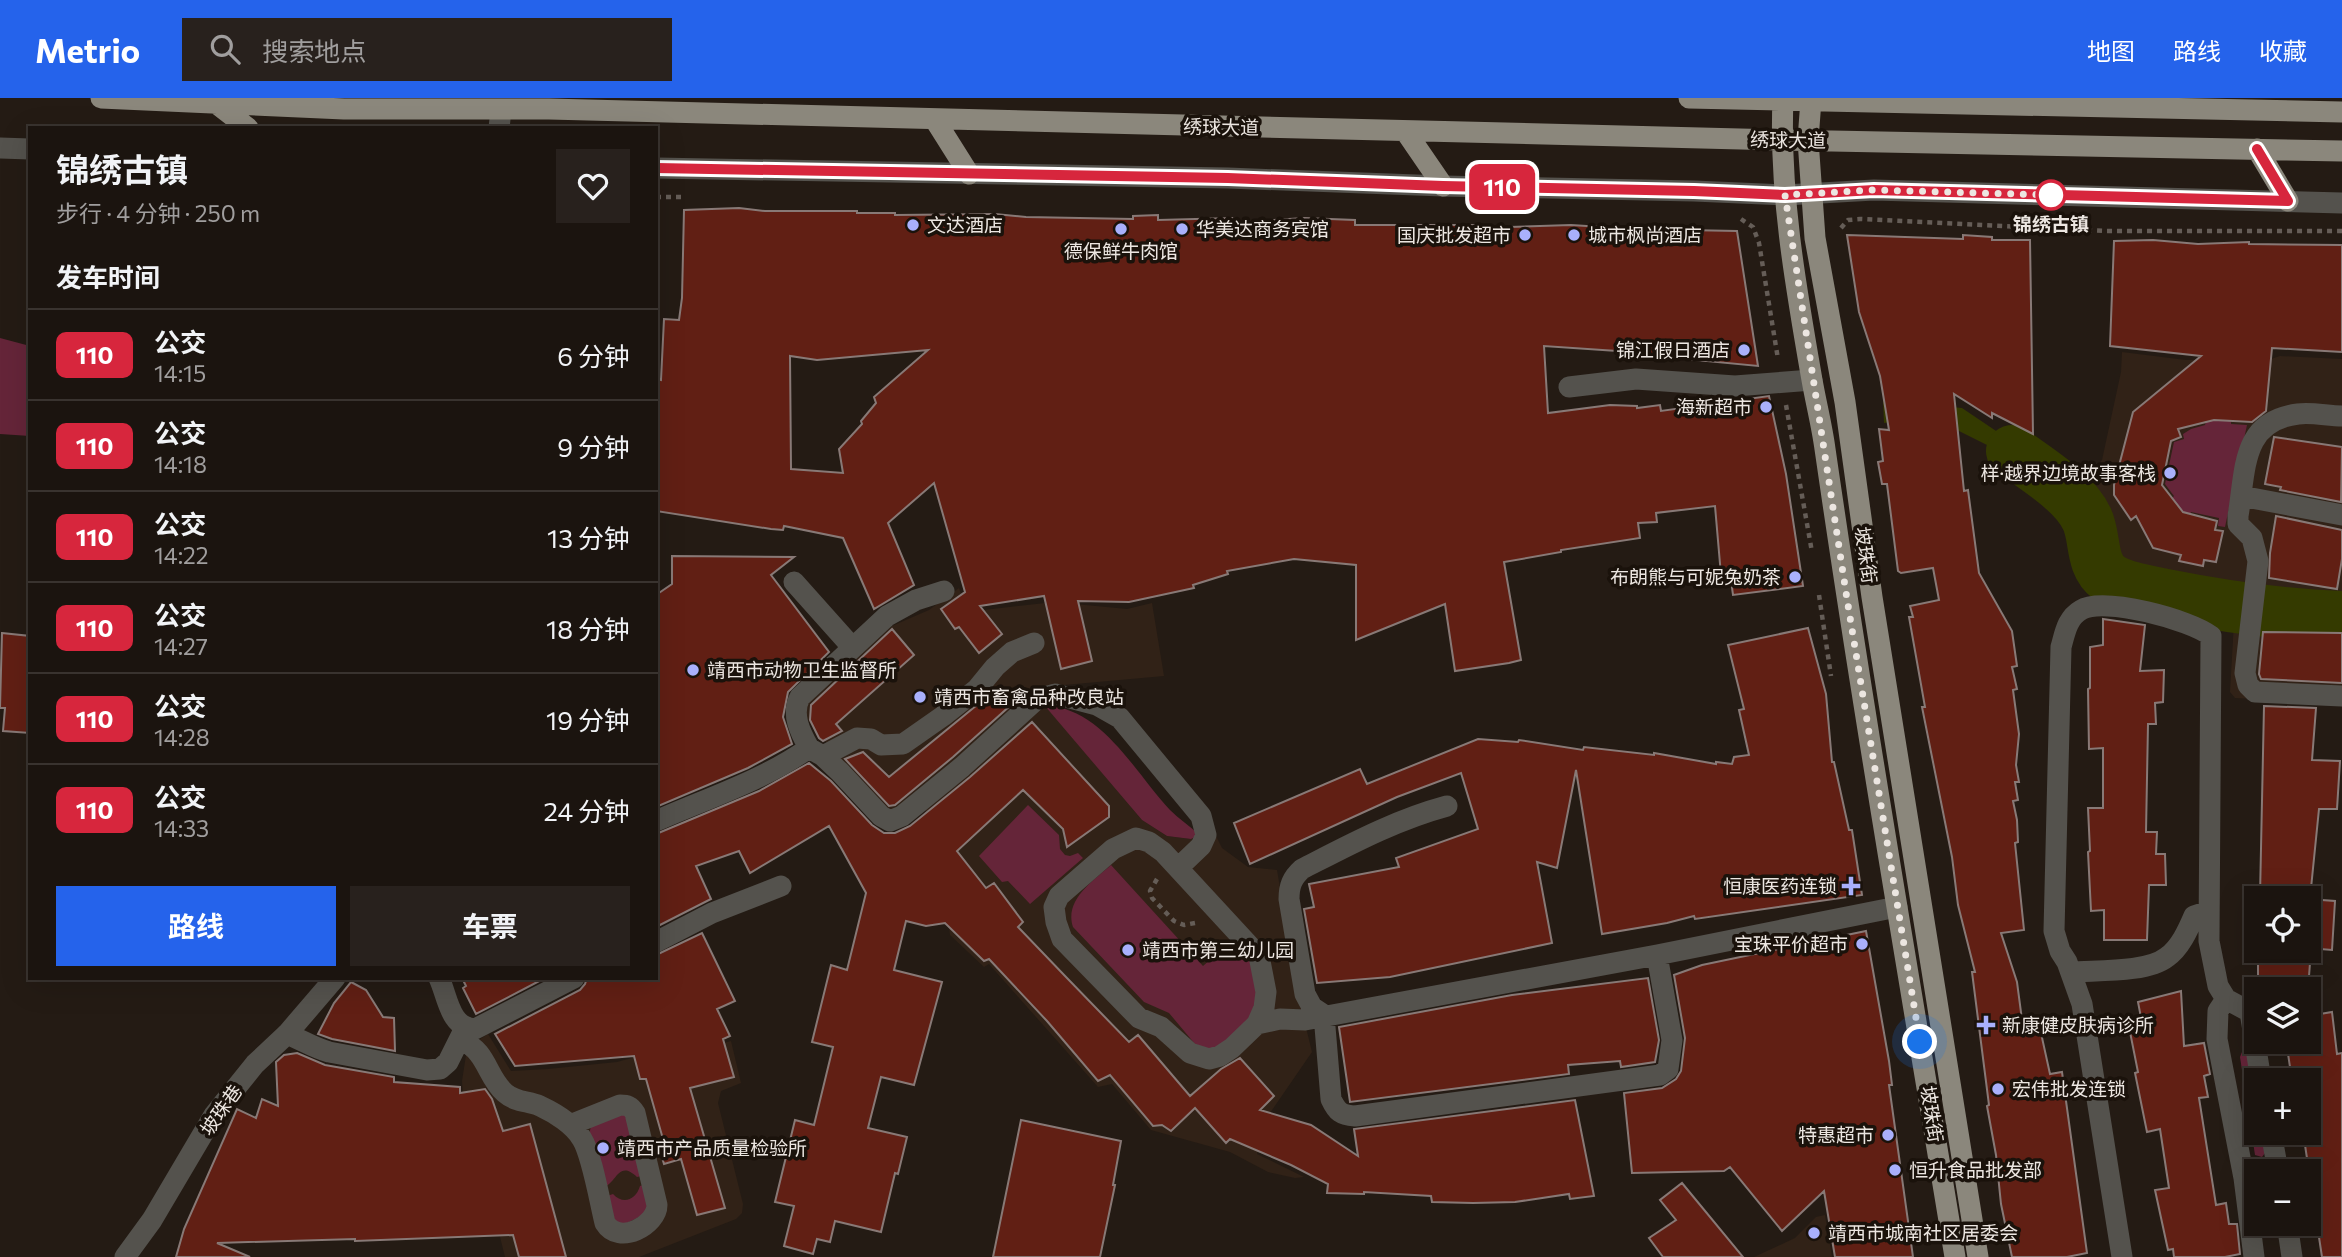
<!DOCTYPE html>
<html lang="zh">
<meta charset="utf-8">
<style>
:root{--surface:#1b140f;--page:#28211d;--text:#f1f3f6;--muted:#a09e9e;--line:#39332f;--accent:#2563eb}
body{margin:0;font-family:Commissioner,"Noto Sans SC",sans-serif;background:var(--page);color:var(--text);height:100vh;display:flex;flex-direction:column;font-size:26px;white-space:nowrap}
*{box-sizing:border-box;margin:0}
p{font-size:23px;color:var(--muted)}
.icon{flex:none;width:38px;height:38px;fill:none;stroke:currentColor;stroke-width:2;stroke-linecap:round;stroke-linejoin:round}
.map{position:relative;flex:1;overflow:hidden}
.panel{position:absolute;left:28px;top:28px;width:630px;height:854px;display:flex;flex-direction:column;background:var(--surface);border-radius:0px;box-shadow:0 7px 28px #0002,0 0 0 2px var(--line)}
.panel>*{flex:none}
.badge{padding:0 14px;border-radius:10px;font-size:24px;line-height:46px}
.tools{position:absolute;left:2244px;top:788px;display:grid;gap:14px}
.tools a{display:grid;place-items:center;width:77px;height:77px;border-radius:0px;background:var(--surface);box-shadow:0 7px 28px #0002,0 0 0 2px var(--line);font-size:35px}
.you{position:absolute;width:35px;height:35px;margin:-18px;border:5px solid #fff;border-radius:50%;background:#1a73e8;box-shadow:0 0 0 10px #1a73e833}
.map>.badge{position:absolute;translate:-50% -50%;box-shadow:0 0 0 4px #fff}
h2{padding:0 28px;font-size:26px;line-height:63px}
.round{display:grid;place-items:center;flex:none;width:74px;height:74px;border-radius:0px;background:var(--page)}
.head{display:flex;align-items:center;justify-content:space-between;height:119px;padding:0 28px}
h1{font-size:33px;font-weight:700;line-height:52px}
.button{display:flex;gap:14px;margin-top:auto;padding:14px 28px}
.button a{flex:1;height:80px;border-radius:0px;background:var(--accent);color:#fff;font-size:28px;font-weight:700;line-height:80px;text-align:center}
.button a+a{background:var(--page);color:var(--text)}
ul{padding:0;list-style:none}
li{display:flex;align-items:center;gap:21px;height:91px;padding:0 28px;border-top:2px solid var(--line)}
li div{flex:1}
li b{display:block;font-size:26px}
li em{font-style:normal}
li .badge{min-width:77px;font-weight:700;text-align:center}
header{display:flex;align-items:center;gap:42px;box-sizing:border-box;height:98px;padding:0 35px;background:var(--accent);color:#fff}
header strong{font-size:33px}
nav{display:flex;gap:38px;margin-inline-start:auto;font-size:24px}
.search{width:490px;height:63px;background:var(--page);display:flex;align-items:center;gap:18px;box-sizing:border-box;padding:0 24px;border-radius:0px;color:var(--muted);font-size:26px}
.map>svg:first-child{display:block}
.built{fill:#312217}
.green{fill:#652539}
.water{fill:#343a00}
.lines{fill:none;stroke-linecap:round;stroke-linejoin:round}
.river{stroke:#343a00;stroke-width:52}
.building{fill:#611f14;stroke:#887976;stroke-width:2;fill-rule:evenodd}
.path{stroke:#655d57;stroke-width:4.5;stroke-dasharray:5 5;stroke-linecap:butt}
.minor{stroke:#54524d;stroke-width:21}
.major{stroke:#8b877c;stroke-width:21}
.line-casing{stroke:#fff;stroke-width:16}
.line{stroke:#d7263d;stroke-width:10}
.walk{stroke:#ece6e1;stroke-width:7;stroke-dasharray:0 12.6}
.stop-dot{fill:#fff;stroke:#d7263d;stroke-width:3.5}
.poi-dot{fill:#a9b0fc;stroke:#1a120b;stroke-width:2.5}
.labels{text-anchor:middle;stroke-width:7;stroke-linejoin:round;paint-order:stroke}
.street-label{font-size:19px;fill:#ece6e1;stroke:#1a120b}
.stop-label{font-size:19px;font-weight:bold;fill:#ece6e1;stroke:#1a120b}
.poi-label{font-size:19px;fill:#ece6e1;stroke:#1a120b;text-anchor:start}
</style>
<header>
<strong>Metrio</strong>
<div class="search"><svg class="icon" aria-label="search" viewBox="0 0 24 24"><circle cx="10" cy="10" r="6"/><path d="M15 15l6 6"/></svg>搜索地点</div>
<nav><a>地图</a><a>路线</a><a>收藏</a></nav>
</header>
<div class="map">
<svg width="2342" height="1159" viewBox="0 0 2342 1159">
<rect width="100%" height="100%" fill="#241b14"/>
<!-- built -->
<path class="built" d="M2122,254L2186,262H2268L2280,258L2342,261V504L2276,500L2236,493L2196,490L2139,478L2119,471L2112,495L2095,485L2086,476L2080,466L2075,451L2076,424L2060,403L2078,388L2102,362L2121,274Z
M959,490L961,496L967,505L984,512L1054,504L1127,511L1152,505L1164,578L1042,589L900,709L892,712L887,711L880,707L813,629L807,620L806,604L892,528L929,512Z
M2234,524L2342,528V605L2235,600L2230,594Z
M1045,607L1142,722L1167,738L1191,741L1209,732L1214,734L1222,750L1248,769L1277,772L1299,901L1312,954L1270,1015L1257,1056L1304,1079L1295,1080L1268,1074L1230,1054L1151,1032L1112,986L1098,989L989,866L984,869L950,837L937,727L924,711Z
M488,936L511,973L548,971L617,964L675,948L709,949L731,943L741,985L721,993L718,1005L743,1106L742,1115L736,1121L639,1159H505L479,1054L464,1013L462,983L466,957L477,943Z
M1825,1117L1832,1159H1754L1795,1140L1816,1119Z"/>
<!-- green -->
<path class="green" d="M0,240L30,248V338L0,336Z
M2207,320L2231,321V326L2247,327L2225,429L2218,428L2219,420L2191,414L2190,418L2178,414L2169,404L2174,398L2165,386L2174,344L2184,341L2183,336L2191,331L2205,327Z
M1045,608C1101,608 1136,676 1170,712C1179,721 1190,728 1199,737L1191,741L1167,738L1142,722Z
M1028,707L1059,737L1060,751L1065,757L1070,758L1078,755L1083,760L1030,806L1008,783L1002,784L979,758Z
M1111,767L1203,868C1209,863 1217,855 1225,852C1257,842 1260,894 1253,914C1247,929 1227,942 1215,953L1195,946L1169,915L1144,904L1073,829C1064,802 1093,783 1111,767Z
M2242,954H2246L2249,957L2256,1000V1034H2261L2265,1055L2262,1059L2255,1057L2240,959Z
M624,1012L646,1077L637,1079C619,1062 617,1083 605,1089L589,1037L591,1028Z
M647,1086L651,1113L621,1128L614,1125L607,1098L613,1096C623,1107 636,1102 640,1088Z"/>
<!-- water -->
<path class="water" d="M1883,302L1962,310L2078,388L2060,403L1989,348L1953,330L1892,324L1884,325Z
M2118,471L2175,486L2236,493L2234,524C2194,519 2149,514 2112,495Z
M2276,500L2342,504V528L2276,525Z"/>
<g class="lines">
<!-- river -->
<path class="river" d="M2012,353C2036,371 2074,393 2087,421C2096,440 2090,466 2109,480C2123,490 2145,492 2161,496C2221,508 2281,517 2342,519"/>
</g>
<!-- building -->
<path class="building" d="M739,110L765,113H857V115H895V117L995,116L1026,119L1133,121V118L1158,117V122L1232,120L1231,125L1304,120L1355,122V127H1476L1509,129L1571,127L1634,131L1737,133L1758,268L1665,259V261L1632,254L1544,248L1548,315L1610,307L1637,308V310L1660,307L1661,313L1769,298L1786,376L1803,488L1733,497L1730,475L1721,477L1715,408L1656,415L1657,424L1638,425L1640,440L1561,452V454L1504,464L1521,562L1509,565L1455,573L1445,506L1356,542V467L1294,461L1227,473L1228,476L1193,487L1194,490L1129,504L1078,503L1092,563L1061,571L1044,498L980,508L1002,536L979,555L959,529L955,531L941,511L965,494L934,385L888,425L914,487L874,511L843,440L784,428L783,432L771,431L656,413V281L661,282L664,221L679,222L682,200L684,112ZM928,252L874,299L876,305L861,323L862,326L839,351L843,375L791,371L790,258L817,262Z
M1847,137L1963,141V137L1992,139V142H2030L2033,336L1992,315V320L1954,296L1964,393L1968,392L1979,475L2012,533L2017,568L2012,569L2017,591L2013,592L2019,636L2016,667L2019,684H2015L2018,702L2013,703L2017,722L2018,744L2015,745L2024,832L2001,835L2017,884L2024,937L2041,935L2050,976L2062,974L2087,1155L2067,1159H2012L2001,1106L1996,1057L1987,1008L1989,1007L1972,874H1975L1958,807L1952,759L1922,609H1925L1909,519H1913L1910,508L1939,502L1933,470L1901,475L1898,473L1887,386H1882L1878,364L1883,363L1879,331L1889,332L1880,278L1859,214Z
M2153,142L2198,146L2249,144V146L2342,147V254L2272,250L2266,313L2252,324L2214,322L2178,331L2181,339L2171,343L2162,387L2183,414L2217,423L2215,432L2223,433L2216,464L2204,462L2203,468L2179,463L2181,457L2153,450L2136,418L2131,422L2114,397V387L2133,314L2201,258L2110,248L2114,143Z
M2274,339L2342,349L2341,404L2280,392L2281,389L2265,386Z
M2276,418L2342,432V461L2337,491L2269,480L2270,455Z
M672,458L794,459L771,477L829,554L788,594L783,619L792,646L748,670L656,709V497L672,486Z
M2103,521L2145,527L2140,573L2164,572L2163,604L2155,605L2156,626H2148L2146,734H2157L2156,756H2165L2166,787H2149L2147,842H2104V812L2091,813L2088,754L2090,753L2088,710H2103V650L2089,651L2088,591L2090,590V549L2103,547Z
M1808,530L1826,596L1832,664H1834L1849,732H1852L1862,797L1695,821L1694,818L1667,825L1602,836L1576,672L1557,770L1537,764L1552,845L1390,879L1317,885L1304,811L1314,809L1309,786L1399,769L1396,760L1478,731L1461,675L1397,699L1250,766L1234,725L1360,671L1367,686L1478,641L1518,644L1519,642L1583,652L1584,649L1654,657V655L1716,666V664L1732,666L1734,659L1749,657L1739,612L1744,611L1728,547Z
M892,531L914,557L836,626L842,633L823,643L819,640L810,622L811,607Z
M2263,534L2342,535V585L2261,581L2259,576Z
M2,535L30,538V635L3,633L5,610H0Z
M999,589L1012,606L953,659L895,707L889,708L845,661L863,654L889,679Z
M2264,608L2316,610L2312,662L2340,663L2337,711H2319L2310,800L2260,798Z
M1032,624L1109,708V719L1067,749L1063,731L1023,692L957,753L986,790L994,785L1023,824L1018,829L1066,879L1129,944L1138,937L1190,998L1221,971L1240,960L1274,998L1260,1012L1311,1027L1358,1058L1354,1031L1575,1002L1594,1098L1570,1101L1569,1096L1515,1104L1473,1105L1432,1104L1431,1098L1364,1094V1096L1327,1095L1328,1086L1291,1067L1230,1041L1226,1045L1195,1010L1171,1033L1162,1027L1153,1028L1110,977L1098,983L1047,923L989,861L984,863L945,825L926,828L906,823L894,872L942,884L914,987L881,979L868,1030L907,1039L898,1076L895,1075L881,1134L835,1123L830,1144L817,1141L813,1156L784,1148L794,1108L775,1104L795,1022L814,1027L833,949L812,944L831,867L847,872L866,795L829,728L750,775L739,753L696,768L711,801L656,829V736L759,693L809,665L831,683L872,727L884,735H895L910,728L970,679Z
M2308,801L2335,803L2332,852L2308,850Z
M1866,833L1889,963L1892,987H1889L1913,1159H1835L1824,1093L1782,1133L1730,1069L1724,1073L1632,1075L1624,995L1662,990L1676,981L1681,973L1685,940L1674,877L1702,867Z
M702,835L735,903L717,911L730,938L723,941L734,979L690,990L725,1110L697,1117L681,1061L664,1066L657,1043L663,1041L646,981H640L634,958L515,968L495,936L580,892L585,886L587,880H656V857Z
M2258,852H2311L2308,891H2270V879H2258Z
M462,880H545L476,916L463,890L466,888Z
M1648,880L1659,942L1655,964L1621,969L1620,963L1568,967L1569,976L1350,1004L1339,929L1512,897Z
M351,884L366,892L383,919L394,920L395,953L332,941L318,936L334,905Z
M2181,893L2184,948L2204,945L2210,976L2204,978L2208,999L2199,1000L2216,1107L2226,1105L2229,1126H2237L2240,1156L2225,1159H2174L2173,1151L2168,1152L2155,1092L2169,1090L2160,1031L2147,1034L2135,975L2138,974L2130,934L2143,930L2138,904Z
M2332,914L2337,956L2342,955V1159H2322L2303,1034H2308V982H2292L2286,943H2308V918Z
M297,955L325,967L394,979V984L460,989V995L485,991L492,1001L503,1033L530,1026L566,1159H519L513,1137L355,1143V1141L217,1145L250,1159H176L184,1131L237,1011L256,1020L262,1001L278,1008L276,964L284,957Z
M1021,1022L1121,1043L1113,1087H1115L1100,1159H993Z
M1682,1085L1743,1159H1663L1649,1140L1676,1122L1660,1102Z"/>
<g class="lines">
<!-- path -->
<path class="path" d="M656,99H683
M1741,121L1753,129L1759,145L1778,261
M1841,130L1848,122L1860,121L2105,133H2342
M1786,307L1812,454
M1819,497L1831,578
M1157,781L1150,793L1152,800L1174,823L1184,827L1195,825"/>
<!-- minor -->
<path class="minor" d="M499,30L501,12
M0,50L30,51
M656,70L1228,80L1443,88L1694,93L1785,97L1874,92L2342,105
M1569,289L1636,281L1735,288L1812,282
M2342,318C2328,318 2312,314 2298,316C2241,323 2246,371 2238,418V426L2252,440L2258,463L2245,575L2248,587L2255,594L2342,598
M2241,398L2342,417
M794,484L852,549
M809,650L823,658L840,674L881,718L890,723L902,718L962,669L1037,601L1055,596L1097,607L1120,620L1201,718L1206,737L1201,748L1178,770
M823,658L857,640L871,641L881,647L903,646L943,618L977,591L995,569L1012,554L1034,545
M1447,708C1395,722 1349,747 1302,771C1292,780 1289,788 1289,801L1305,896L1312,909L1324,917L1331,1001C1337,1014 1341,1017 1355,1018L1660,977L1668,971L1672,942L1657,857
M656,723C708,700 762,683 809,650C800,634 791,616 800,599L887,518L916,502L944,493
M1136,740L1149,744L1163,754L1259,858L1266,894L1264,910L1257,926L1232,950L1220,958L1209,961L1190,955L1161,929L1139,920L1062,841L1056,824L1054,809L1059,798L1113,751Z
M656,844L712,815L781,788
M2071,874C2097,872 2147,875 2167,859C2180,850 2188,832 2194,818L2209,813
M439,880C448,899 449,929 475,931L574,880
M2226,901L2218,913L2217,941L2244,1080L2254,1159
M1257,926L1280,921L1305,922L1657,857L1897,809
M287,936C302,942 314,950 329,954L427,972L440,971L448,964L465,930
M461,942C488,954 486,978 505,995C515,1004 528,1003 540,1008C555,1015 574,1027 582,1041C592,1057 600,1105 605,1125C619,1148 657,1127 657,1107L635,1015C631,1008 627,1007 620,1007L570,1027
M2271,1034L2278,1073
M2287,1125L2292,1159
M125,1159L152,1122L214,1017L255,966L287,936L335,880
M2122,1159L2082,906L2067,864L2060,853L2054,833L2061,549C2065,535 2067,520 2081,512C2103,498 2191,522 2211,538L2209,843L2218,888L2226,901L2250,914L2261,982"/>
<!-- major -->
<path class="major" d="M101,0L344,11H549L1781,42L2342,53
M1689,0L2342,14
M1783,1C1779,95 1796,190 1812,282C1816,305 1822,328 1825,351C1864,621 1911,890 1955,1159
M1811,2L1808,42L1815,140L1845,304L1872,499L1978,1159
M217,6L248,30
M935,22L969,76
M1406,34L1443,88
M2257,51L2288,103"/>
</g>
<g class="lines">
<!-- line casing -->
<g class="line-casing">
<path id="line" d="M656,70L1228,80L1443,88L1694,93L1785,97L1874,92L2288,103L2257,51"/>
</g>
<!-- line -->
<use href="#line" class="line"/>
<!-- walk -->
<path class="walk" d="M1920,944L1847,501L1785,97L1874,92L2051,97"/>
</g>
<!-- markers -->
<circle class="stop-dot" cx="2051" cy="97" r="14"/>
<g class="poi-dot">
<circle cx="913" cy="127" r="7"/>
<circle cx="1121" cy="131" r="7"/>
<circle cx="1182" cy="131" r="7"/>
<circle cx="1525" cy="137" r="7"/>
<circle cx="1574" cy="137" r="7"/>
<circle cx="1744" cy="252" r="7"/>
<circle cx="1766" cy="309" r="7"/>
<circle cx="2170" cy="375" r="7"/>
<circle cx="1795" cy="479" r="7"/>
<circle cx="693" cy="572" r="7"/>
<circle cx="920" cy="599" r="7"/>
<path d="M1847.5 777.5h7v7h7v7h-7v7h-7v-7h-7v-7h7z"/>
<circle cx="1862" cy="846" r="7"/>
<circle cx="1128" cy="852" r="7"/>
<path d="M1982.5 916.5h7v7h7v7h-7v7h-7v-7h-7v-7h7z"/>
<circle cx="1998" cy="991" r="7"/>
<circle cx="1888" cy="1037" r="7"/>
<circle cx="603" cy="1050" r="7"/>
<circle cx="1895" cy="1072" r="7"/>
<circle cx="1814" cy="1135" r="7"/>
</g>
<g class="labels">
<!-- street labels -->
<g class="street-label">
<text transform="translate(1221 29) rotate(1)" y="7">绣球大道</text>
<text transform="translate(1788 42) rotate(1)" y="7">绣球大道</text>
<text transform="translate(1866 457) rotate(82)" y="7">坡珠街</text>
<text transform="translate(221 1012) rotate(-55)" y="7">坡珠巷</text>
<text transform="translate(1932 1016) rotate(81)" y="7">坡珠街</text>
</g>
<!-- stop labels -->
<g class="stop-label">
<text x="2051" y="133">锦绣古镇</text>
</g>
<!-- poi labels -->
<g class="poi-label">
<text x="927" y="134">文达酒店</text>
<text x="1196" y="138">华美达商务宾馆</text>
<text x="1511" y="144" text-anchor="end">国庆批发超市</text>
<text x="1588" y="144">城市枫尚酒店</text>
<text x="1121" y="160" text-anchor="middle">德保鲜牛肉馆</text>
<text x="1730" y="259" text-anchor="end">锦江假日酒店</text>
<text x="1752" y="316" text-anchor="end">海新超市</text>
<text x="2156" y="382" text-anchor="end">样·越界边境故事客栈</text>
<text x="1781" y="486" text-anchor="end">布朗熊与可妮兔奶茶</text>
<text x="707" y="579">靖西市动物卫生监督所</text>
<text x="934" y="606">靖西市畜禽品种改良站</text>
<text x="1837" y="795" text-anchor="end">恒康医药连锁</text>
<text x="1848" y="853" text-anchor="end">宝珠平价超市</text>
<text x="1142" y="859">靖西市第三幼儿园</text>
<text x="2002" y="934">新康健皮肤病诊所</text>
<text x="2012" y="998">宏伟批发连锁</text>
<text x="1874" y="1044" text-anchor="end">特惠超市</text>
<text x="617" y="1057">靖西市产品质量检验所</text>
<text x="1909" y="1079">恒升食品批发部</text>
<text x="1828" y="1142">靖西市城南社区居委会</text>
</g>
</g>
</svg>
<div class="tools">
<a><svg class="icon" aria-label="locate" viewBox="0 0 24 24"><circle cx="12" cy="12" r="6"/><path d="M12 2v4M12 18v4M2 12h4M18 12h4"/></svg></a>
<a><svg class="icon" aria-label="layers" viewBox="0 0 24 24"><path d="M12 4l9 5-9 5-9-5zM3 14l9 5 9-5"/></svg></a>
<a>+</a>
<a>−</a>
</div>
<div class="you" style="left:1920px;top:944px"></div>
<b class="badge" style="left:1502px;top:89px;background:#d7263d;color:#fff">110</b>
<section class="panel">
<div class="head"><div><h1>锦绣古镇</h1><p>步行 · 4 分钟 · 250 m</p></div><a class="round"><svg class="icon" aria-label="heart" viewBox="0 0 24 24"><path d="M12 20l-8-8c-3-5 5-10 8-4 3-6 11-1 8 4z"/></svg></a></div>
<h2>发车时间</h2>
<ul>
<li><span class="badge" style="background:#d7263d;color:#fff">110</span><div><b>公交</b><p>14:15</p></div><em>6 分钟</em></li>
<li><span class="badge" style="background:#d7263d;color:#fff">110</span><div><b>公交</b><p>14:18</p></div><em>9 分钟</em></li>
<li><span class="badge" style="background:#d7263d;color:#fff">110</span><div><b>公交</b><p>14:22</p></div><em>13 分钟</em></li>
<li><span class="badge" style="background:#d7263d;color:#fff">110</span><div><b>公交</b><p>14:27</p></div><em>18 分钟</em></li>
<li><span class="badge" style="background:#d7263d;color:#fff">110</span><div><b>公交</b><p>14:28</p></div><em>19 分钟</em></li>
<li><span class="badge" style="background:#d7263d;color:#fff">110</span><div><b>公交</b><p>14:33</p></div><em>24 分钟</em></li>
</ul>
<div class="button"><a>路线</a><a>车票</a></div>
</section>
</div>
